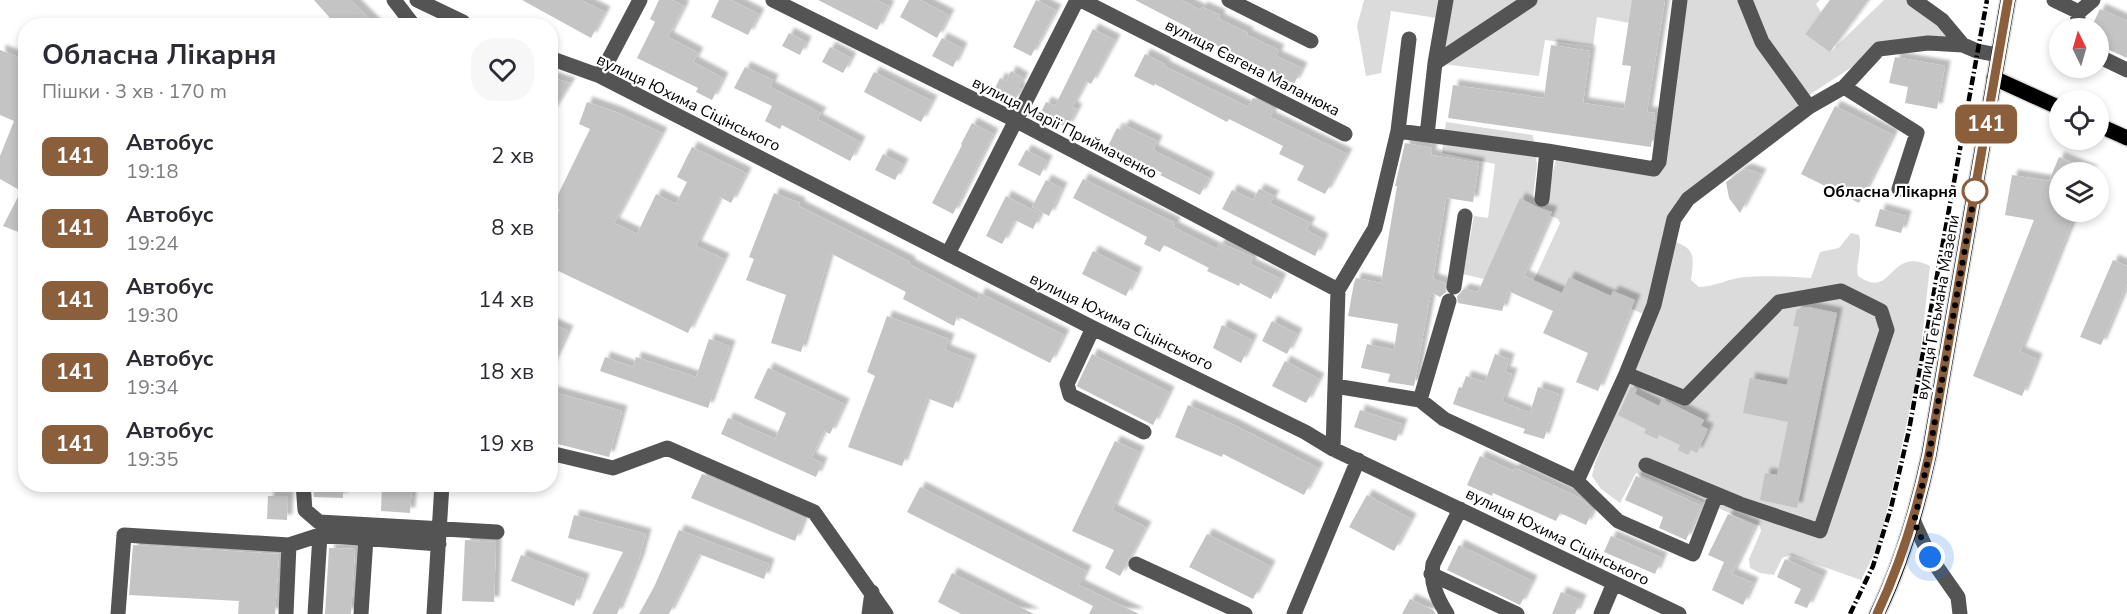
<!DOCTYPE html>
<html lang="uk">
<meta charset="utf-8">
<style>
:root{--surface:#fff;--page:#f7f7f7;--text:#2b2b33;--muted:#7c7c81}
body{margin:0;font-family:"Nunito Sans",sans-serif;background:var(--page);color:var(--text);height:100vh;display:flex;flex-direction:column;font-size:22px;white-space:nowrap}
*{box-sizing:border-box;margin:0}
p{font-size:20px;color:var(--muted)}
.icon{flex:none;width:33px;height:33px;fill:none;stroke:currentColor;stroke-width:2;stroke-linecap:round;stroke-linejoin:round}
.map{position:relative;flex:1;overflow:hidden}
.sheet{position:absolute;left:18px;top:18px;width:540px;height:474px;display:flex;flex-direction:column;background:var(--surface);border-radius:24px;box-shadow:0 3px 9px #0003}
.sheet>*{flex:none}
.badge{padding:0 12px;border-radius:9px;font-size:21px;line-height:39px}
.needle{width:39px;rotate:355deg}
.controls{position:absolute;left:2049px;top:18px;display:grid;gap:12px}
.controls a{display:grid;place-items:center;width:60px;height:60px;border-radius:50%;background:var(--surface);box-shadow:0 3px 9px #0003;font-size:30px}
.you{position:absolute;width:30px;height:30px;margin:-15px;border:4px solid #fff;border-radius:50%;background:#1a73e8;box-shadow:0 0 0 9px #1a73e833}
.map>.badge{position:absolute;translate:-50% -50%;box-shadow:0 0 0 3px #fff}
.round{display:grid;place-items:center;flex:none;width:63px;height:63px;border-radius:24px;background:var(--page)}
.head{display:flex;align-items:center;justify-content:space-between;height:102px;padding:0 24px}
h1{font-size:28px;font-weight:700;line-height:45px}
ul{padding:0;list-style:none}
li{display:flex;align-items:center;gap:18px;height:72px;padding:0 24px}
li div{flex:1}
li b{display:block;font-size:22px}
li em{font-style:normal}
li .badge{min-width:66px;font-weight:700;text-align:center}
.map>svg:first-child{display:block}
.green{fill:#dbdbdb}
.building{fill:#c4c4c4;filter:url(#shadow)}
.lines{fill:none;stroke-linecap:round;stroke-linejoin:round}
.major-casing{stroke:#dbdbdb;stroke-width:18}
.minor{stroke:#545454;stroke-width:15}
.major{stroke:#000;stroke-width:15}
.rail{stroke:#000;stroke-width:4.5;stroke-dasharray:9 3 1.5 3;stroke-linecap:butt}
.line-casing{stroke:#fff;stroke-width:14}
.line{stroke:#8b5e3c;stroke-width:9}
.walk{stroke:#000;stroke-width:6;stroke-dasharray:0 10.8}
.stop-dot{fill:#fff;stroke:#8b5e3c;stroke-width:3}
.labels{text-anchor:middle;stroke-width:4.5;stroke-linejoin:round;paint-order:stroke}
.street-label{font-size:16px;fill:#000;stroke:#fff}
.stop-label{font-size:16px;font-weight:bold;fill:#000;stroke:#fff;text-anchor:end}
</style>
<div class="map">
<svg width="2127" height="614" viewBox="0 0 2127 614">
<defs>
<filter id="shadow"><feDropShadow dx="5.5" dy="-5.5" stdDeviation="1.5" flood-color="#0004"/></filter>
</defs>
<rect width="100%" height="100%" fill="#fff"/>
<!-- green -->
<path class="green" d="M1364,0H1440L1437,18L1391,11L1381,73L1366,76L1357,26Z
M1446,0H1639L1635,24L1597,17L1593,46L1545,40L1539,76L1435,63Z
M1684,0H1741L1804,107L1668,218L1662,236C1691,249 1696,246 1691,280L1699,287C1715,287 1729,278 1745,277C1767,275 1790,277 1811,278L1820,252L1839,248L1851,233L1859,235C1863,250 1855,262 1858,276C1894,301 1888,245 1930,266L1919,365L1896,473L1879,544L1861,580L1790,555L1782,558L1774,575L1760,573L1750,568L1749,559L1761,531L1760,526L1636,473L1620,503L1601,489L1592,476L1595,463L1654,319L1573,282L1564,298L1532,284L1560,223L1558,219L1526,205L1488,280L1463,274L1474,216L1488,218L1495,164L1442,153L1446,122L1533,135L1537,165L1533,197L1545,202L1557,156L1655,172Z
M1752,0H1820L1816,4L1821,12L1805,34L1831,51L1884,0H1914L1963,45L1880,49L1809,95L1767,38Z"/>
<!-- building -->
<path class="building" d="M314,0H351L377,26H337Z
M522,0H581L605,12L591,38Z
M659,0H672L684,6L668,37L698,53L693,62L723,78L712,100L696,92L698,88L637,58L655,22L650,19Z
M719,0H731L759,14L748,35L711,17Z
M818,0H876L889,6L877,30Z
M909,0H920L949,15L937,38L900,17Z
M1036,0L1056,10L1031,56L1013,47Z
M1135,0H1182L1200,10L1202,7L1220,15L1219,19L1248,33L1247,35L1279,50L1276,56L1302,68L1294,84L1190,32L1191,29Z
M1632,0H1665L1647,112L1655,113L1651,147L1448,118L1453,85L1544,98L1551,45L1590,51L1583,103L1624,109L1631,66L1622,65Z
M1830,0H1868L1830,52L1805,34Z
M2100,9L2127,21V58L2098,45V28H2091Z
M1093,29L1115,40L1091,84L1086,81L1072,107L1077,109L1067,128L1040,114L1046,102L1055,106Z
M789,33L806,42L800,55L782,46Z
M942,38L962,48L953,67L932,56Z
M830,47L851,58L843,73L822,62Z
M0,50L26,60V140L16,163L26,169V222L21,233L3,226L21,191L0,179V156L14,121L0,115Z
M1145,54L1165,64L1164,66L1248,107L1253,98L1274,109L1270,117L1347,154L1325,194L1297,180L1304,166L1279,154L1283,146L1229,119L1227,122L1155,84L1154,86L1134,76Z
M1895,57L1945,66L1937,109L1905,103L1908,87L1889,83Z
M745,67L773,80L770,87L821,113L817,119L860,142L850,161L782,125L780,129L765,121L772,106L734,88Z
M1011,71L1023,78L1018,88L1021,89L1014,102L993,92L1000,78L1006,81Z
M874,72L932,101L921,122L864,92Z
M550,77L570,83L550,115Z
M587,102L616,112L662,133L614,223L637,234L656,194L676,204L687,182L677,177L692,147L746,173L731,203L720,197L696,246L724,259L688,333L550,267V232L559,210L553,205L590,129L579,124Z
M1835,106L1893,135L1859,203L1801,174Z
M972,123L993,134L953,214L932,203L962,145L961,144Z
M1124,125L1157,141L1153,150L1209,178L1200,195L1160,175L1162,173L1108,146L1117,128L1121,130Z
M1405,143L1432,148L1431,155L1479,163L1473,202L1446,198L1433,279L1445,283L1446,292L1440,297L1431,292L1414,386L1388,382L1390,374L1361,368L1367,344L1394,350L1398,324L1348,316L1354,283L1356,278L1381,283L1397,186H1395Z
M1026,150L1047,161L1040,176L1018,165Z
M883,154L903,164L895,180L875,170Z
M2059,157L2094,172H2060V212H2076L2020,352L2037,359L2022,396L1973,376L2034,220L2005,215L2012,175L2049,181Z
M1747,169L1761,174L1740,213L1729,198L1726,182L1743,170Z
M1083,179L1175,223L1173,227L1217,249L1220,243L1253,257L1250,264L1281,279L1271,299L1240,283L1239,286L1207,271L1209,268L1164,245L1160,252L1144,244L1147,237L1073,198Z
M1046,180L1062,188L1049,216L1032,207Z
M1259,189L1274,196L1270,203L1310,223L1306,230L1323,239L1315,256L1222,209L1232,190L1253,200Z
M774,193L800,203L799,206L910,262L909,264L977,300L980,293L1064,335L1050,363L957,316L954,326L903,299L906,292L830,253L801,352L771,343L786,295L746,280L754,259L749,257Z
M1006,196L1040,214L1033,229L1015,220L1002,244L986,236Z
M1520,198L1537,207L1552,212L1524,276L1562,293L1569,277L1611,296L1613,291L1635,300L1598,391L1576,382L1588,353L1543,333L1553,311L1508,291L1502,311L1458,303L1457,296L1464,289L1478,292Z
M1880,209L1906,216L1901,233L1875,226Z
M1093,251L1137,273L1126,296L1082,274Z
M2113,260L2127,266V284L2101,345L2080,337Z
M1808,307L1837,313L1797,508L1760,500L1765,473L1777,475L1788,422L1743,413L1750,378L1787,385L1799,327L1793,326L1797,309Z
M887,316L949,339L945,350L971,360L953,408L927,398L902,466L848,447L875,376L867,372Z
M1272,321L1297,334L1287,354L1262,341Z
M550,323L568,331L550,369Z
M1222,325L1252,340L1241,363L1213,348Z
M709,339L730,346L708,408L600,371L605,357L633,367L636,357L696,377Z
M1092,354L1169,392L1153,425L1078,387L1077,385Z
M1495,354L1509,359L1505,372L1512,374L1502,402L1530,413L1538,387L1559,394L1544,439L1523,433L1525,429L1453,404L1459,387L1462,388L1466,376L1485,382Z
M1285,361L1319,379L1306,403L1272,386Z
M768,368L844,404L830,434L824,431L811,458L822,463L816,477L721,434L728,418L775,439L786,413L754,398Z
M1631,387L1637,389L1635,394L1659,406L1662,399L1704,420L1701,426L1708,429L1697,453L1691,450L1688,455L1678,450L1680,445L1659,435L1657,439L1644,433L1646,429L1618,415Z
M550,391L622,411L609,457L550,442Z
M1188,405L1232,424L1318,468L1304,495L1223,454L1222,457L1175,437Z
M1360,410L1402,424L1396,441L1354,427Z
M1115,441L1139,452L1112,510L1146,527L1120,576L1105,568L1114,550L1072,531Z
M1480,456L1513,471L1515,468L1580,498L1593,510L1586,525L1560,513L1556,521L1493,493L1492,496L1467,485Z
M702,474L804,518L795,541L691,498Z
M1636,476L1701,506L1686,540L1659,528L1663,517L1625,500Z
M313,484H343V498L314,497Z
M382,484H412L410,513L381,511Z
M920,487L1086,571L1079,585L1139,614H1089L1093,606L907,512Z
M1367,495L1411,519L1394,551L1349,527Z
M268,496H288L287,520L267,519Z
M1728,514L1755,526L1732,574L1753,583L1743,605L1712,590L1724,562L1708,555Z
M574,515L646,534L639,560L617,614H592L623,552L568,538Z
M679,530L769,564L764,579L699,554L669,614H639L654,587Z
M1207,534L1270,566L1253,599L1189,567Z
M1611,536L1662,558L1655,574L1604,552Z
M465,540L496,542L494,602L462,601Z
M133,545L279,554L275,614H238L239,601L129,595Z
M1459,545L1532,581L1520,605L1447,570Z
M329,548L355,549L351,614H325Z
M521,555L584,579L574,606L511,581Z
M1785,559L1822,576L1807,608L1794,603L1801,589L1777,577Z
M952,573L1034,614H961L938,602Z
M1561,592L1581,600L1575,614H1552Z
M1410,599L1433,610L1436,614H1402Z"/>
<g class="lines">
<!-- major casing -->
<g class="major-casing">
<path id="major" d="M1994,78L2060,108
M2098,125L2127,138
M1877,614C1902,563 1917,511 1929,455L2008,0"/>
</g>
<!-- minor -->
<path class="minor" d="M394,0L414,26
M417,0L463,22
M773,0L1017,121L1338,290
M1081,0L1345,134
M1229,0L1311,41
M1446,0L1435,63L1530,0
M1745,0L1762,42L1809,107
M1914,0L1942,20L1963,45
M2054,0L2079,12L2076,28
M2079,12L2093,0
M2098,56L2127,70
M550,58L600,76L1093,328L1305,432L1333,449L1679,614
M600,76L640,0
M1844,87L1879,49L1928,43L1963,45L1977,51L1998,55
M1398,131L1547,151L1654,169L1659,162L1680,0
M1427,135L1435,63
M1542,199L1547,151
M948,254L1077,0
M1454,287L1465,216
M1093,328L1067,384L1070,395L1144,432
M1626,374L1654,305L1674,219L1688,199L1809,107L1844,87L1917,133L1899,189
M1335,386L1338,290L1375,228L1398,131L1409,39
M1420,400L1449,301
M1333,449L1335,386L1420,400L1444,419L1577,481L1618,521L1693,554L1716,495
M550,453L613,468L667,448L814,512L886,614
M1577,481L1626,374L1685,398L1779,302L1841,291L1881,311L1887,330L1820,531L1740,504L1646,465
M303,484L305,510L319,522L497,532
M1914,522L1930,557L1958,597L1960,614
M1136,564L1245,614
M1431,574L1517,614
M118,614L124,535L289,545L320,535L439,544
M286,614L289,545
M315,614L320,535
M361,614L366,538
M434,614L442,484
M869,614L872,592
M1294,614L1358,460
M1447,614C1437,598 1430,583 1433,564L1460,509
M1601,614L1614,583"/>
<!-- major -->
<use href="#major" class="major"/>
<!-- rail -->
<path class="rail" d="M1850,614L1873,566L1891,508L1909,430L1987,0"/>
</g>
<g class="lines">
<!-- line casing -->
<g class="line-casing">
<path id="line" d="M1877,614C1901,563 1917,511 1929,455L2008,0"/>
</g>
<!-- line -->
<use href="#line" class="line"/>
<!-- walk -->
<path class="walk" d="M1930,557L1914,522L1929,455L1975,191"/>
</g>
<!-- markers -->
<circle class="stop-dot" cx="1975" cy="191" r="12"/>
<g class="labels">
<!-- street labels -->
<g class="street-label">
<text transform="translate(1253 67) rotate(27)" y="6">вулиця Євгена Маланюка</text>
<text transform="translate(689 102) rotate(26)" y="6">вулиця Юхима Сіцінського</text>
<text transform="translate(1065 127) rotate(27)" y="6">вулиця Марії Приймаченко</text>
<text transform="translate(1937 307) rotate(-80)" y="6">вулиця Гетьмана Мазепи</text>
<text transform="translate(1122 321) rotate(26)" y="6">вулиця Юхима Сіцінського</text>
<text transform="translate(1558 536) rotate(26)" y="6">вулиця Юхима Сіцінського</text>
</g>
<!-- stop labels -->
<g class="stop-label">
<text x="1957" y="197">Обласна Лікарня</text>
</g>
</g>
</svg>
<div class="controls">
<a><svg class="needle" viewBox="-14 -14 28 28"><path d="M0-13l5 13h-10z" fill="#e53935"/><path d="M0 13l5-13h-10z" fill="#7c7c81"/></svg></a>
<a><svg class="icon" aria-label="locate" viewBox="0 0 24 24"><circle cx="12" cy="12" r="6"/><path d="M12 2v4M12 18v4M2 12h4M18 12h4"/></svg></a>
<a><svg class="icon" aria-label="layers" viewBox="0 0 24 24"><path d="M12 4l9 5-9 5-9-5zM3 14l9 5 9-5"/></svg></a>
</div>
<div class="you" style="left:1930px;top:557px"></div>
<b class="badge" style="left:1986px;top:124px;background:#8b5e3c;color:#fff">141</b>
<section class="sheet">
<div class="head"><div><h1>Обласна Лікарня</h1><p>Пішки · 3 хв · 170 m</p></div><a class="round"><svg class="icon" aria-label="heart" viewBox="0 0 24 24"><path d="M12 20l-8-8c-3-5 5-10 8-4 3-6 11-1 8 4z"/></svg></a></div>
<ul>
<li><span class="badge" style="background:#8b5e3c;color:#fff">141</span><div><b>Автобус</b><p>19:18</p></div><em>2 хв</em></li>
<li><span class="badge" style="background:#8b5e3c;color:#fff">141</span><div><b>Автобус</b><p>19:24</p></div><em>8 хв</em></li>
<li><span class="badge" style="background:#8b5e3c;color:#fff">141</span><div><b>Автобус</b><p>19:30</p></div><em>14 хв</em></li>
<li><span class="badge" style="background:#8b5e3c;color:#fff">141</span><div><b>Автобус</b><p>19:34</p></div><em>18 хв</em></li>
<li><span class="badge" style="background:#8b5e3c;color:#fff">141</span><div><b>Автобус</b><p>19:35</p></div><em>19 хв</em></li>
</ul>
</section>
</div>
